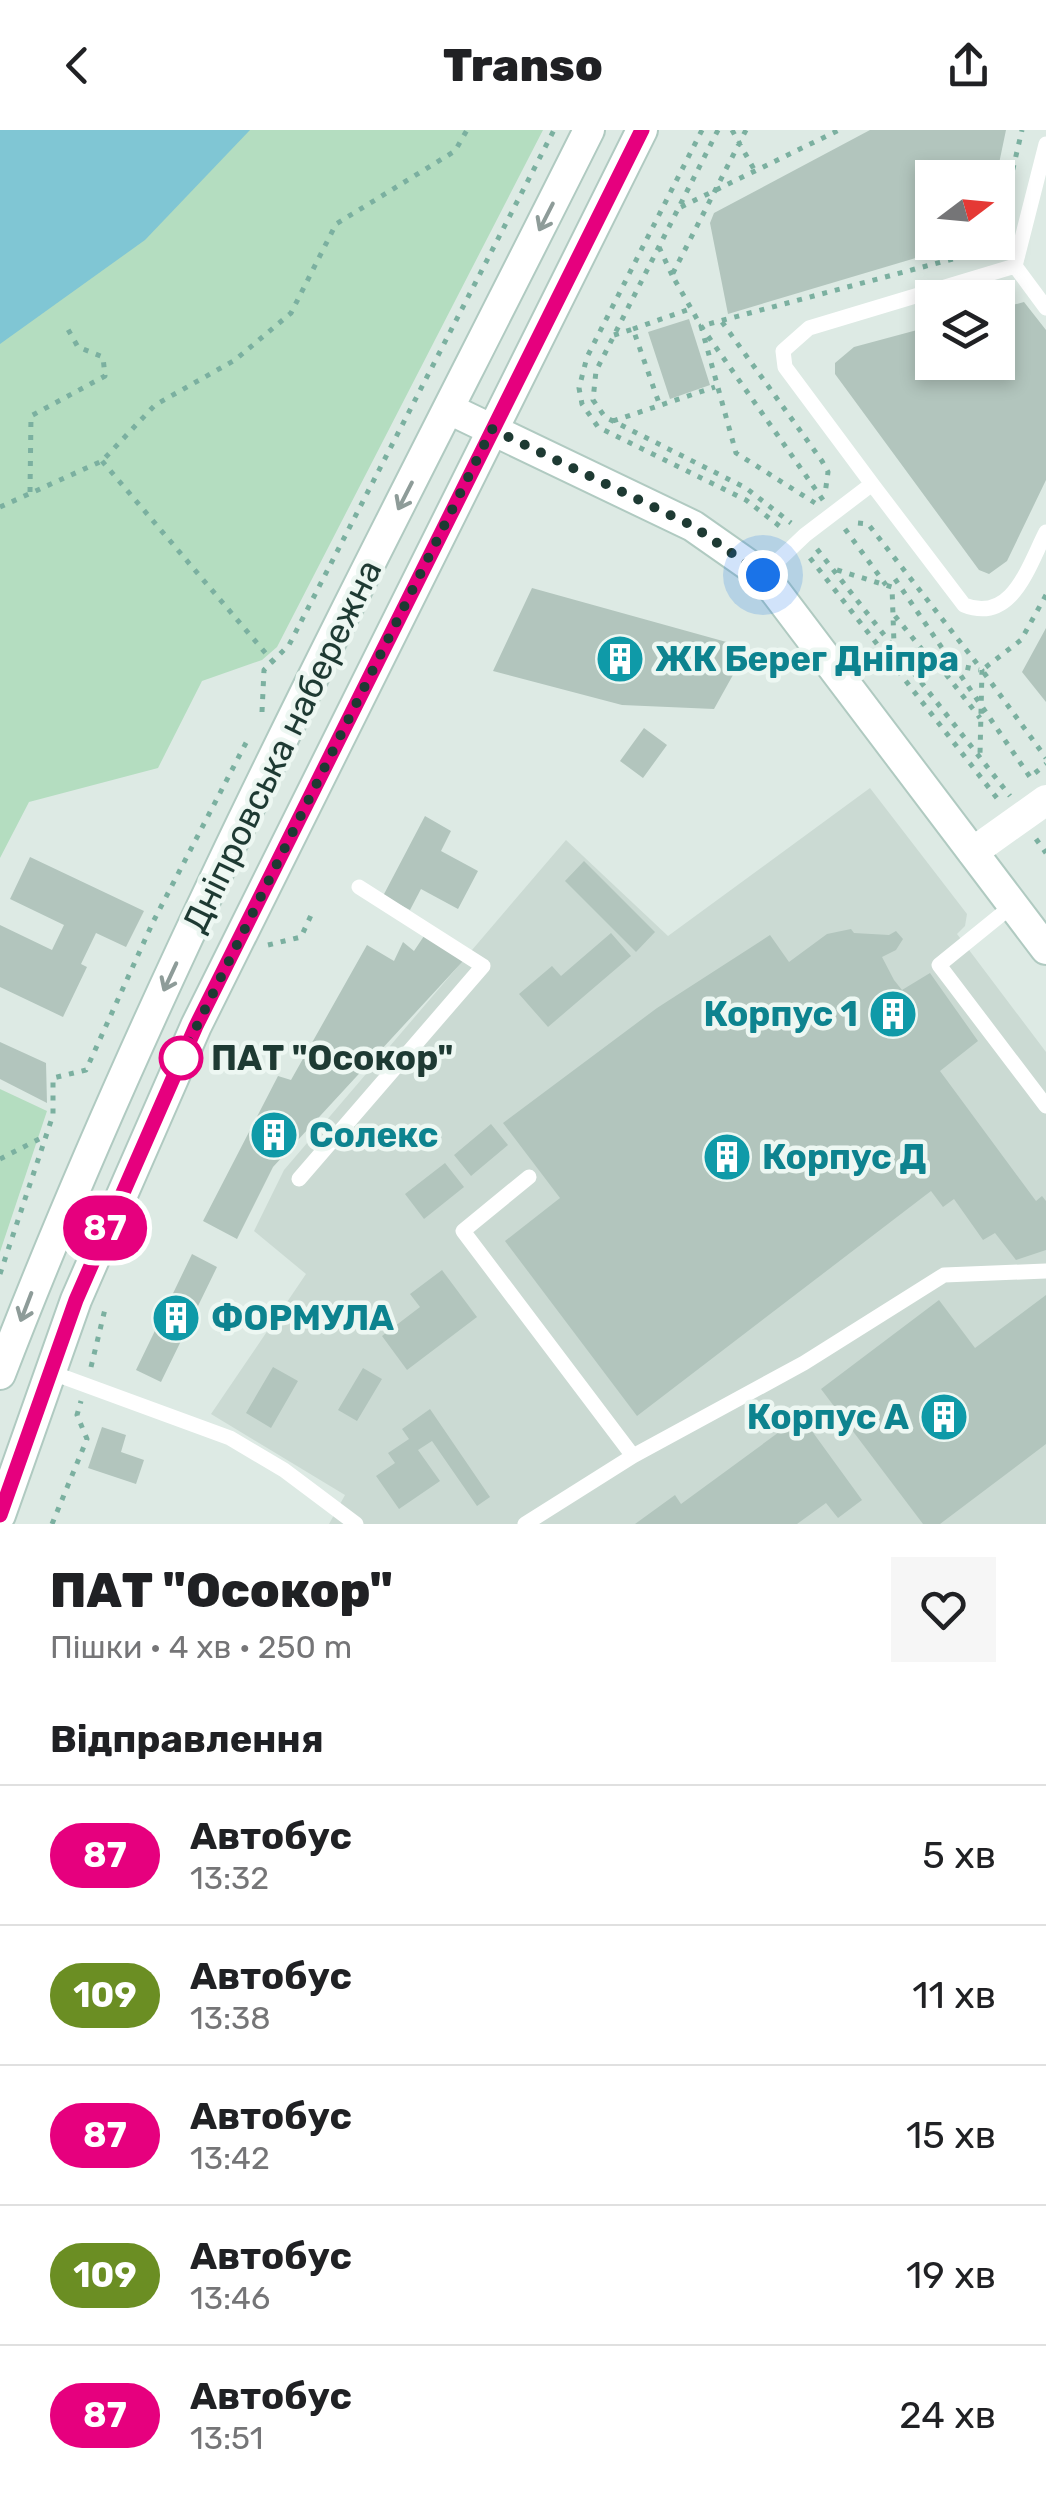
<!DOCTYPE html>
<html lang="uk">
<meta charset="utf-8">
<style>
:root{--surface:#fff;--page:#f6f6f6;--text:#202124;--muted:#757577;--line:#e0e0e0}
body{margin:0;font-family:Rubik,sans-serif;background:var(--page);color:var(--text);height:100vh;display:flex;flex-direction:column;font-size:38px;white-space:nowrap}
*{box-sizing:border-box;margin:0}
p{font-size:32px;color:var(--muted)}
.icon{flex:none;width:55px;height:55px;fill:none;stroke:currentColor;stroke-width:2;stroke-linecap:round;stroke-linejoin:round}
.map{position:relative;height:1394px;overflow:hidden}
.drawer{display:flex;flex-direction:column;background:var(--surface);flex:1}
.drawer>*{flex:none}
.badge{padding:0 20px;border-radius:32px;font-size:35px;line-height:65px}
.needle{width:65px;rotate:74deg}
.controls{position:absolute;left:915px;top:30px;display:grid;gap:20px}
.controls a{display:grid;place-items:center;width:100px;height:100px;border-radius:0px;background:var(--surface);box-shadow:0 5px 15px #0003;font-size:50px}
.you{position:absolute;width:50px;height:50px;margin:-25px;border:8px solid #fff;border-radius:50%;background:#1a73e8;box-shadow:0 0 0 15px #1a73e833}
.map>.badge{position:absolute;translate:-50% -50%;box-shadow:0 0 0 5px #fff}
h2{padding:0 50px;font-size:38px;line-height:90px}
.round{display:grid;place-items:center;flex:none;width:105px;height:105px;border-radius:0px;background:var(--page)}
.summary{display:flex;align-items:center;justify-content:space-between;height:170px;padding:0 50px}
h1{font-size:48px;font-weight:800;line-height:75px}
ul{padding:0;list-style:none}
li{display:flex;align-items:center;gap:30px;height:140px;padding:0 50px;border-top:2px solid var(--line)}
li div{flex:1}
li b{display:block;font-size:38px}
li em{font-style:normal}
li .badge{min-width:110px;font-weight:700;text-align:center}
header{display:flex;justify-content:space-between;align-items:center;height:130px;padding:0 50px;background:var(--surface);font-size:45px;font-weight:800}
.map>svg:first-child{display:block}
.built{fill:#cbdad3}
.green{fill:#b4ddc0}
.water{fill:#80c6d4}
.building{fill:#b2c5bd}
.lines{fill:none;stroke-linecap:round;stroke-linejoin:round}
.secondary-casing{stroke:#b0cac1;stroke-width:34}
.path{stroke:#7bb0a0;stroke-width:5;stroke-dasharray:5 8;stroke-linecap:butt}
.lane{stroke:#fff;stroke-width:15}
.street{stroke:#fff;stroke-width:30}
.secondary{stroke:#fff;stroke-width:30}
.oneway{stroke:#8e9c99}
.line-casing{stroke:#fff;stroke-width:22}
.line{stroke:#e6007e;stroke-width:15}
.walk{stroke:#1e3a33;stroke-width:10;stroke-dasharray:0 18}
.stop-dot{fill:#fff;stroke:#e6007e;stroke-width:5}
.labels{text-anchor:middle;stroke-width:9;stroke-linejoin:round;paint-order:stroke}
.culture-label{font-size:35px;font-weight:bold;fill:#0d838f;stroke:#edf7f2;text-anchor:start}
.street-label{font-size:35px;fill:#1e3a33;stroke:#edf7f2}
.stop-label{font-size:35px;font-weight:bold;fill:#1e3a33;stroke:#edf7f2;text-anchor:start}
</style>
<header><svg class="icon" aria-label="back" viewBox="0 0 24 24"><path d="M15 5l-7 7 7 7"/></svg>Transo<svg class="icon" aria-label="share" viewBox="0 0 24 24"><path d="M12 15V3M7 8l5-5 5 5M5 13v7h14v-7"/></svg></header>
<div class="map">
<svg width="1046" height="1394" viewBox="0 0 1046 1394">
<rect width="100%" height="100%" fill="#ddeae4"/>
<!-- built -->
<path class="built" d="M870,658L967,784L965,796L957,804L1046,922V1394H329L345,1365L211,1284L306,1144L254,1101L284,1040L566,710L668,806Z"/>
<!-- green -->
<path class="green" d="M9,0H543L277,517L262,530L202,551L158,638L29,672L0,728V5Z
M0,959L47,981L0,1122Z"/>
<!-- water -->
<path class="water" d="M0,0H250L145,110L0,214Z"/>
<!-- building -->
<path class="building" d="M870,0H1006L996,48H932V112L966,113L728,184L710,93L714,83Z
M1024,172L1046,200V350L1007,431L989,444L979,440L835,244V233L854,217L932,196V232H998V179Z
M689,189L710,255L670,269L648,202Z
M532,458L748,518L714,579L622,575L493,541Z
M1046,498V572L1022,542Z
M644,598L667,615L643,648L620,631Z
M425,686L451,701L441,721L478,741L458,779L421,759L410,780L383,766Z
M30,727L144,781L126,817L96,803L81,834L87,837L63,887L0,857V795L52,820L64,795L10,769Z
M584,731L655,802L636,822L565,751Z
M851,799L854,803L889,805L896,801L903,809L896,820L882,827L894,850L902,860L930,843L978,911L940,941L1036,1071L1042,1066L1046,1071V1120L1016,1130L995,1103L983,1110L954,1069L943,1077L931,1061L637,1286L505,1111L560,1068L503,993L657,878L770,805L789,832L827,804Z
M611,803L631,826L548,897L519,864L552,836L561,846Z
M424,806L463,831L273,1037L237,1109L203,1091L278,946L291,950L367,815L394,831L403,812L414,821Z
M0,912L46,933L47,973L0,949Z
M491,994L508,1015L471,1046L454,1025Z
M445,1033L464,1057L424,1089L405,1064Z
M192,1124L217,1137L161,1252L136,1240Z
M442,1140L477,1187L407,1240L382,1206L420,1177L410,1164Z
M1046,1165V1314L940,1394H923L821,1259L939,1170L975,1218Z
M273,1237L298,1251L271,1298L246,1283Z
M363,1238L382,1249L357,1291L338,1280Z
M430,1279L490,1367L477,1376L432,1311L418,1320L440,1351L399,1379L376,1346L395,1333L388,1323L409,1309L402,1299Z
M801,1286L862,1370L838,1388L826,1373L797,1394H635L675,1365L681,1374Z
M102,1297L126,1305L121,1322L144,1330L136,1354L88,1338Z"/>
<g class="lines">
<!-- secondary casing -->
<g class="secondary-casing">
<path id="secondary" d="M449,279L693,396L763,445L1046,819
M0,1244C165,816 384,410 589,0
M0,1385L76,1170L196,896L642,0"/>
</g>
<!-- path -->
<path class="path" d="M702,0L587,227L579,258L582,274L598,297L746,370L782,398
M718,0L596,241L593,270L605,287L746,358L791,393
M732,0L755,41
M746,0L672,145L701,196L736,323L815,373
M681,77L839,0
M998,103L1022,0
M659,117L672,145
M722,192L822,331L828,342L825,364
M633,199L687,180
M614,205L633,199L660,276
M613,291L715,257
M102,331L274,533
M30,362L31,286L105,246L103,227L78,217L66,196
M823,370L701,196L994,118L995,112
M0,377L102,331L155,275L235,230L291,183L336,94L455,21L467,0
M858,393L868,394L982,540L980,624
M845,399L886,455
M817,419L1010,666
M810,428L1000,672
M837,440L892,457L894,514
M895,449L1030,647
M1046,465L1021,510L982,540L1046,628
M895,486L929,528
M902,524L979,540
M938,534L980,588
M262,582L264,540L289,515L554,0
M1035,643L1046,634
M1036,709L1046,723
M268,815L301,807L313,781
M0,1029L43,1007
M0,1144L53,985V948L86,940L153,792L248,609
M91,1237L106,1175
M52,1394L87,1309L77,1285L81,1271"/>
<!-- lane -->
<path class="lane" d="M1046,14L1015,136L1046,178
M872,354L964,475C1012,494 1028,437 1046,402
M763,445L805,405L872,354L785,237L783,221L809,198L1015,136
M1013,775L939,835L1046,976
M529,1047L463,1101L633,1326
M299,1049L483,836L359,757
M50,1242L230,1308L284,1340L356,1394
M525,1394L633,1326L804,1233L944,1145L1046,1141"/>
<!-- street -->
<path class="street" d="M973,722L1046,670"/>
<!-- secondary -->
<use href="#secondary" class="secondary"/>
</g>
<!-- one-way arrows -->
<defs><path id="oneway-shaft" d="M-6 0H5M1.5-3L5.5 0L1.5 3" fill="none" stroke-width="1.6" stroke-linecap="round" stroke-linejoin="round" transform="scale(2.5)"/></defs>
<g class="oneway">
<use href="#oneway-shaft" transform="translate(546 87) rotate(117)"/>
<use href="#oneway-shaft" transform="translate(405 366) rotate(117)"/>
<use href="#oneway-shaft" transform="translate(170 847) rotate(115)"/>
<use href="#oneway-shaft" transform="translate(26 1177) rotate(111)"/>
</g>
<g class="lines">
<!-- line casing -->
<g class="line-casing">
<path id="line" d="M0,1385L76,1170L196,896L642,0"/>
</g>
<!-- line -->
<use href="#line" class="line"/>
<!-- walk -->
<path class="walk" d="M181,928L492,299L693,396L763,445"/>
</g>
<!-- icons -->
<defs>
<g id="building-disc" transform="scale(2.5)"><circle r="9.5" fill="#0f9aa8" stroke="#edf7f2"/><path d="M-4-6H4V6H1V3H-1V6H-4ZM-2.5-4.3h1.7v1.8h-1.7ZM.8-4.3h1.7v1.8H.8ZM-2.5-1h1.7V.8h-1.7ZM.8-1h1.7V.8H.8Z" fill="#fff"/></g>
</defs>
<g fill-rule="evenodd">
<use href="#building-disc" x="620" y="529"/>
<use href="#building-disc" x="893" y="884"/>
<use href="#building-disc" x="274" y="1005"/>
<use href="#building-disc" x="727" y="1027"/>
<use href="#building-disc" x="176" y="1188"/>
<use href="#building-disc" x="944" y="1287"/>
</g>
<!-- markers -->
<circle class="stop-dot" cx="181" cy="928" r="20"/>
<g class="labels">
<!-- culture labels -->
<g class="culture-label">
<text x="655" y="541">ЖК Берег Дніпра</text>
<text x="858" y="896" text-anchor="end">Корпус 1</text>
<text x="309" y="1017">Солекс</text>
<text x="762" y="1039">Корпус Д</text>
<text x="211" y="1200">ФОРМУЛА</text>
<text x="909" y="1299" text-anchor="end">Корпус А</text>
</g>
<!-- street labels -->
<g class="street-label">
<text transform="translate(282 616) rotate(-64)" y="12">Дніпровська набережна</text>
</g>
<!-- stop labels -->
<g class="stop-label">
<text x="211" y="940">ПАТ "Осокор"</text>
</g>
</g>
</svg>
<div class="controls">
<a><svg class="needle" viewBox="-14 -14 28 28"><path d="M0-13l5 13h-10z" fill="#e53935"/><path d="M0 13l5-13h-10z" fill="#757577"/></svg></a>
<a><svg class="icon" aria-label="layers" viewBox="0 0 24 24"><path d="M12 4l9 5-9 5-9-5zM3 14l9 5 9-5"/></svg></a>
</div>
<div class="you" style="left:763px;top:445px"></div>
<b class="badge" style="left:105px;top:1098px;background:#e6007e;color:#fff">87</b>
</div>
<section class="drawer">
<div class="summary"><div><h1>ПАТ &quot;Осокор&quot;</h1><p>Пішки · 4 хв · 250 m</p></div><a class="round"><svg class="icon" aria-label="heart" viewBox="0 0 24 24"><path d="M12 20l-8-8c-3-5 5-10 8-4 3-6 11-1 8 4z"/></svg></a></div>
<h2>Відправлення</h2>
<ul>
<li><span class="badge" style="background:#e6007e;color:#fff">87</span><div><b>Автобус</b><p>13:32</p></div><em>5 хв</em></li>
<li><span class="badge" style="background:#6b8e23;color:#fff">109</span><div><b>Автобус</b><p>13:38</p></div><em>11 хв</em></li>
<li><span class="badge" style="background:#e6007e;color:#fff">87</span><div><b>Автобус</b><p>13:42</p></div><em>15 хв</em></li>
<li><span class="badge" style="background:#6b8e23;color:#fff">109</span><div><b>Автобус</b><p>13:46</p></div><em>19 хв</em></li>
<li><span class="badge" style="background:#e6007e;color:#fff">87</span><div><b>Автобус</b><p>13:51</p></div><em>24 хв</em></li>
</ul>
</section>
